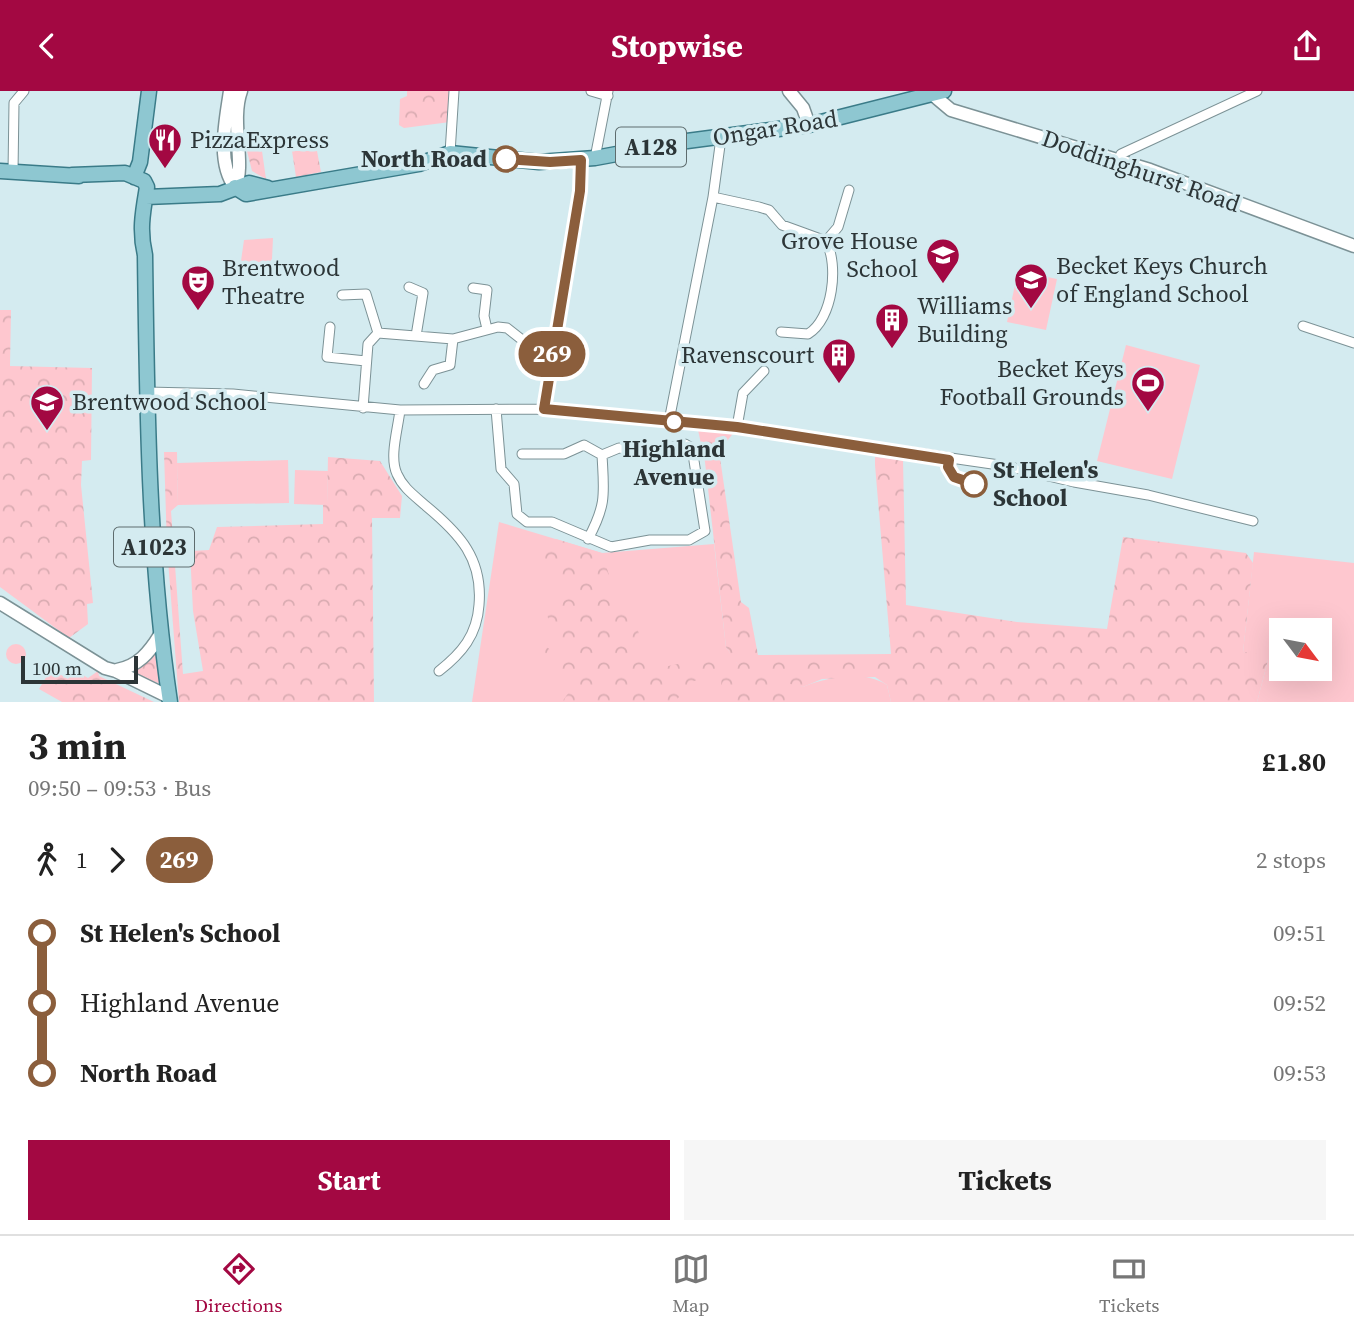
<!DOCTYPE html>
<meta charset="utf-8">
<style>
:root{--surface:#fff;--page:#f6f6f6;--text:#222;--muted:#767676;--line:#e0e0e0;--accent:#a30842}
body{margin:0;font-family:"Source Serif 4",serif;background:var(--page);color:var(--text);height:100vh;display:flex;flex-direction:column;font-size:26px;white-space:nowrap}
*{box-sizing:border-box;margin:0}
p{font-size:23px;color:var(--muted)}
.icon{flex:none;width:38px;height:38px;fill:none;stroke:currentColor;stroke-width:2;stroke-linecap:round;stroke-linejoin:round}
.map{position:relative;height:611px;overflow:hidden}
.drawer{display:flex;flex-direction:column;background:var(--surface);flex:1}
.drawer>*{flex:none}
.badge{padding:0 14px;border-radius:23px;font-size:24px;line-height:46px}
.needle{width:46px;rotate:122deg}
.buttons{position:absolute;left:1269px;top:527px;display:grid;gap:14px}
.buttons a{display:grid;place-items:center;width:63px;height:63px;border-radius:0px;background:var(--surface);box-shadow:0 7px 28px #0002;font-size:35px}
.scale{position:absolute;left:21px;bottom:18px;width:117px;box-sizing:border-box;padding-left:7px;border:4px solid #2c3537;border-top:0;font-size:19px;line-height:24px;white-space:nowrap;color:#2c3537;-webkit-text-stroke:5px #d4ebf0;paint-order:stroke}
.map>.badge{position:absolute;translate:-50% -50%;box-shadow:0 0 0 4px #fff}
.legs{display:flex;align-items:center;gap:10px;height:77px;padding:0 28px;font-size:23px}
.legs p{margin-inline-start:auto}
.overview{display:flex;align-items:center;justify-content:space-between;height:119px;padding:0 28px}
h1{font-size:38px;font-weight:700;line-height:52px}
.button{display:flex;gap:14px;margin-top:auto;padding:14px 28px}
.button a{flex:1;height:80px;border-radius:0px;background:var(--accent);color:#fff;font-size:28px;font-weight:700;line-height:80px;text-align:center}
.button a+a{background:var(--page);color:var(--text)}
ul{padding:0 28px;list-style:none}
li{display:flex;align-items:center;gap:24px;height:70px;font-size:26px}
li i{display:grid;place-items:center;width:10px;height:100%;margin:0 9px;background:currentColor}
li i::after{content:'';width:18px;height:18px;margin:-9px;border:5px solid;border-radius:50%;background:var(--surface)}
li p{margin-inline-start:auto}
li:first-child i{background:linear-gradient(#0000 50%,currentColor 0)}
li:last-child i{background:linear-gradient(currentColor 50%,#0000 0)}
header{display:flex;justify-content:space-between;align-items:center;height:91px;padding:0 28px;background:var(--accent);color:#fff;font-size:32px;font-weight:700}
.menu{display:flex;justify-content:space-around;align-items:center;height:98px;border-top:2px solid var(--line);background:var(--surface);font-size:19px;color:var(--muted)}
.menu a{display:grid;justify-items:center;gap:4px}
.menu .current{color:var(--accent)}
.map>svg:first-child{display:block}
.green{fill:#fec7cf;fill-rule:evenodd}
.forest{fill:url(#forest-crowns)}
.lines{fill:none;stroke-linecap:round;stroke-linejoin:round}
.street-casing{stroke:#7c9296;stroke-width:11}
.secondary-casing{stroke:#7c9296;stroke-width:15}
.primary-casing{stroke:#3a7b88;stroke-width:17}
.street{stroke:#fff;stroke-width:9}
.secondary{stroke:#fff;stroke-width:12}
.primary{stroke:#8ec7d1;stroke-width:14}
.line-1-casing{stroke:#fff;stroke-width:16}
.line-1{stroke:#8b5e3c;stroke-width:10}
.stop-1-dot{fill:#fff;stroke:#8b5e3c;stroke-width:3.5}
.labels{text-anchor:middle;stroke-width:7;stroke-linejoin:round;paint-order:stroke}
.shield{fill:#d4ebf0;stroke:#5e6c6e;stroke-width:2}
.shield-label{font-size:23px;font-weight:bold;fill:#2c3537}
.street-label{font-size:24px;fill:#2c3537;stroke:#d4ebf0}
.poi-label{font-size:24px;fill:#2c3537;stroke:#d4ebf0;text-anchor:start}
.stop-label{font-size:24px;font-weight:bold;fill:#2c3537;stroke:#d4ebf0;text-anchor:end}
</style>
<header><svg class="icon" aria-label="back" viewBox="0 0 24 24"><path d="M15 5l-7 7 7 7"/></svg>Stopwise<svg class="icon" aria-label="share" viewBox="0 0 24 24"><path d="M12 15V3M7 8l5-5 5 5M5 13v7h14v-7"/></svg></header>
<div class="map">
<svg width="1354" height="611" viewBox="0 0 1354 611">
<defs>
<pattern id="forest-crowns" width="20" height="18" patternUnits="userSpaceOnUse" patternTransform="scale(1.75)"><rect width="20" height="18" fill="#fec7cf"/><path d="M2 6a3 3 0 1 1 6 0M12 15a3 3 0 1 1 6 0" fill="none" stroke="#daacb2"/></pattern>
</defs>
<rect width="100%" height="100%" fill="#d4ebf0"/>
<!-- green -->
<path class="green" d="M273,147L272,168L263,178L245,175L241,170L244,149Z
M1018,180L1057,188L1046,239L1007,231Z
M1126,254L1200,274L1172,388L1097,370Z
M288,369L289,412L178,414L177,372Z
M295,379L328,380L327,414L294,413Z
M499,431L602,462L714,453L726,556L746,585L786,590L803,596C827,586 864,579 887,594L891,611H472Z
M1254,461L1354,472V611H1257L1268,569L1243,561ZM1281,539H1320V578H1281Z
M6 563a10 10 0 1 1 20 0a10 10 0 1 1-20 0Z"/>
<!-- forest -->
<path class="forest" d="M407,0H454L450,31L404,37L399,34L400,8L407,5Z
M247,60H262L266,88L252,80Z
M292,60H317L321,81L296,86Z
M0,219H11L10,275L92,277L91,369L82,370L81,394L93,512L87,513L88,533L69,547L0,496Z
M698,339L735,340L719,360L741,511L749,517L758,564L891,563L875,374V366L903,369L906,514L1017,531L1107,538L1123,446L1246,462L1253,472L1243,561L1264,563L1268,569L1257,611H891L887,594L875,586L822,588L803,596L772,589L793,611H720L722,582L738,574L736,571L690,592L675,611H562L569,601L567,593L553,584L538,565L547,556L558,566L565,563V557L553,547L546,519L566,502L541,462L556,448L602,462L615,503L631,521L650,572L659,577L730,562L726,556L705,371Z
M164,361H177L178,414L171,420L183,583L203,580L193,520L190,460L209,459L217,436L323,433V414L327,413L328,366L380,370L402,405L400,427H372L374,611H179L167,456Z
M157,558L163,594L133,582Z
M51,578L68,588L74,579L88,587L98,580L99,585L154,611H62L39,598Z"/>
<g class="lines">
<!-- street casing -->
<g class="street-casing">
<path id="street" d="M591,0L608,5
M450,62L454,0
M595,67L608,0
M1119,68L1121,63L1257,0
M13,81L14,12L24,0
M713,106L759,116L769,119L782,134L826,150L838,136L849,99
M409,196L423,202L416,245
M473,197L487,199L484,225L487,238
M342,204L366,203L378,242
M1303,235L1354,252
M330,236L327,266L366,270
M781,241L808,243C833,228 839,174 826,150
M424,293L433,279L450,274L453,248
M147,301L233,303L400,319L544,318L737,336L1006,375L1074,391L1148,404L1253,430
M363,317L368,253L378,242L453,248L498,236L507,237L521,248
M496,318L501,378L514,393L517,423L527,431H552L611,456L650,449H689L705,440L692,357L685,353L650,362L619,357L602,364L584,354L564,363H522
M544,318L580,100L581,69
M400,319C398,338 389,366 397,383C403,397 415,405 426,415C460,443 483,468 479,514C477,544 462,562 439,580
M669,330L713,106L721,47
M737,336L743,302L764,280
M588,448C607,413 604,402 602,364"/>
</g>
<!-- secondary casing -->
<g class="secondary-casing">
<path id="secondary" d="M230,0C226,29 216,71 235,96C246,75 230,30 241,0
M789,0L803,17L809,34
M932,3L951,19L1150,79L1354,155
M0,512L105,577L116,580L169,606
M117,579C138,575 149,562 160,544"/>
</g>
<!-- primary casing -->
<g class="primary-casing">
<path id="primary" d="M0,80L79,85
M72,84L125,82L144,90L147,96C143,120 139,139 145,164C147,313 148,463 170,611
M134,86L140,71L149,0
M235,96L246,103L252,102L419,73L450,62L539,71L595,67L687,50L809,34L944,0
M146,106L220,103L249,92L268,97"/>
</g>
<!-- street -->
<use href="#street" class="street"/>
<!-- secondary -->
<use href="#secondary" class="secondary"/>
<!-- primary -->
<use href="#primary" class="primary"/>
</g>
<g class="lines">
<!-- line-1 casing -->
<g class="line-1-casing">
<path id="line-1" d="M506,68L550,71L581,69L580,100L544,318L737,336L949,369L948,376L954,386L974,393"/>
</g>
<!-- line-1 -->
<use href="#line-1" class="line-1"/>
</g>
<!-- icons -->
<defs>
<g id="restaurant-pin" transform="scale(1.75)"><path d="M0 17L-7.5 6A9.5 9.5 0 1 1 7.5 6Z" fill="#a30842" stroke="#d4ebf0"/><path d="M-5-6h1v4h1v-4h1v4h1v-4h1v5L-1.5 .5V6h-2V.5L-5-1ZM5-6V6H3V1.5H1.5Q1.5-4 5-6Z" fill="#fff"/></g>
<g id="school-pin" transform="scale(1.75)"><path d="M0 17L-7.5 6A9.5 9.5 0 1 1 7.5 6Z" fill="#a30842" stroke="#d4ebf0"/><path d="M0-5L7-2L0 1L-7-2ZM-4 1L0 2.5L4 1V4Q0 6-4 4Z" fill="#fff"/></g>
<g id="theatre-pin" transform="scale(1.75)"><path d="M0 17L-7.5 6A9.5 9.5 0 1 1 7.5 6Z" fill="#a30842" stroke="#d4ebf0"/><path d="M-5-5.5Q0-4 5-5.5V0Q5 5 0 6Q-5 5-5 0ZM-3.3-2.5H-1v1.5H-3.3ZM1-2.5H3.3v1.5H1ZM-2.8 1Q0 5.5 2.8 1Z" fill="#fff"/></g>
<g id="building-pin" transform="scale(1.75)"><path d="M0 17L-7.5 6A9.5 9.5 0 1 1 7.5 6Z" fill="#a30842" stroke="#d4ebf0"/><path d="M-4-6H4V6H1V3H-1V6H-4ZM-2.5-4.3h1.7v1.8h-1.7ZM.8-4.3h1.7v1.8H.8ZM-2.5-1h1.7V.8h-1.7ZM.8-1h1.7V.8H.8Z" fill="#fff"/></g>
<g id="stadium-pin" transform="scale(1.75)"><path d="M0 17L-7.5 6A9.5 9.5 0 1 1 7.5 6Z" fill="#a30842" stroke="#d4ebf0"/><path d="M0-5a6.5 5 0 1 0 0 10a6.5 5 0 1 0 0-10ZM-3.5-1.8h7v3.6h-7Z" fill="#fff"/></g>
</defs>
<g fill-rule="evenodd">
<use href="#restaurant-pin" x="165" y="49"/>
<use href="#school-pin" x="943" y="164"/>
<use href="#school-pin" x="1031" y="189"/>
<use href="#theatre-pin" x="198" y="191"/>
<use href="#building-pin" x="892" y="229"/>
<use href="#building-pin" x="839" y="264"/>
<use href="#stadium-pin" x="1148" y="292"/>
<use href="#school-pin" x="47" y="311"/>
</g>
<!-- markers -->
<g class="stop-1-dot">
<circle cx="506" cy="68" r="12"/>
<circle cx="674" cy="331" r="9"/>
<circle cx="974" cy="393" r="12"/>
</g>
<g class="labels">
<!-- shield labels -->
<g class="shield">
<rect x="616" y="36.5" width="70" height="39" rx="5"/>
<rect x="114" y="436.5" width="80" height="39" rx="5"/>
</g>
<g class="shield-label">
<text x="651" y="64">A128</text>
<text x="154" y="464">A1023</text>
</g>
<!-- street labels -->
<g class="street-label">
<text transform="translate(775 37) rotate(-9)" y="8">Ongar Road</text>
<text transform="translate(1141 80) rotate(19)" y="8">Doddinghurst Road</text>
</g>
<!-- poi labels -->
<g class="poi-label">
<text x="190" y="57">PizzaExpress</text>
<text x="918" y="158" text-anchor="end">Grove House<tspan x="918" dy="28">School</tspan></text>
<text x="1056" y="183">Becket Keys Church<tspan x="1056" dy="28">of England School</tspan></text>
<text x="222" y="185">Brentwood<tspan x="222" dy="28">Theatre</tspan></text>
<text x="917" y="223">Williams<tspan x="917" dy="28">Building</tspan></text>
<text x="814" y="272" text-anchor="end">Ravenscourt</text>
<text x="1124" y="286" text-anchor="end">Becket Keys<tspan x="1124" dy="28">Football Grounds</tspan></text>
<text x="72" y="319">Brentwood School</text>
</g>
<!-- stop labels -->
<g class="stop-label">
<text x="487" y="76">North Road</text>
<text x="674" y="366" text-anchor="middle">Highland<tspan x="674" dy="28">Avenue</tspan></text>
<text x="993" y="387" text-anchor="start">St Helen's<tspan x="993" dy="28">School</tspan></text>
</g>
</g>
</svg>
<div class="buttons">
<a><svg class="needle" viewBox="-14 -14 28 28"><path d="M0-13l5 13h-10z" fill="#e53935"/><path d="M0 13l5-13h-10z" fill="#767676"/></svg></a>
</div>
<div class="scale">100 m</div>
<b class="badge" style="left:552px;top:263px;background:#8b5e3c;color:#fff">269</b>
</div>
<section class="drawer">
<div class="overview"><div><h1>3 min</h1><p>09:50 – 09:53 · Bus</p></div><b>£1.80</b></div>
<div class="legs"><svg class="icon" aria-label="walk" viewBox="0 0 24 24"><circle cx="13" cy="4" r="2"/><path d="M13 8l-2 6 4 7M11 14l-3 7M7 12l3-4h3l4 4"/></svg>1<svg class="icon" aria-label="forward" viewBox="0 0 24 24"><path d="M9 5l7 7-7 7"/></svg><b class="badge" style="background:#8b5e3c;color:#fff">269</b><p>2 stops</p></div>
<ul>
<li><i style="color:#8b5e3c"></i><b>St Helen's School</b><p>09:51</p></li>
<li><i style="color:#8b5e3c"></i><span>Highland Avenue</span><p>09:52</p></li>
<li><i style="color:#8b5e3c"></i><b>North Road</b><p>09:53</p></li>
</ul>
<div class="button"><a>Start</a><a>Tickets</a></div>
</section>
<nav class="menu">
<a class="current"><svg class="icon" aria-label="directions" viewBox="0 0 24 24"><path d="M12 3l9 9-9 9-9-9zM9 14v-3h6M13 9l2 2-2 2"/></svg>Directions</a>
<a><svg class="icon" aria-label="map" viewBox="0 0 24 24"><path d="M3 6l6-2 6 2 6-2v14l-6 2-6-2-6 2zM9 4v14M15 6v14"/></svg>Map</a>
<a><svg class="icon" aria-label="tickets" viewBox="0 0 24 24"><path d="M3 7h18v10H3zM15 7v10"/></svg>Tickets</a>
</nav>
